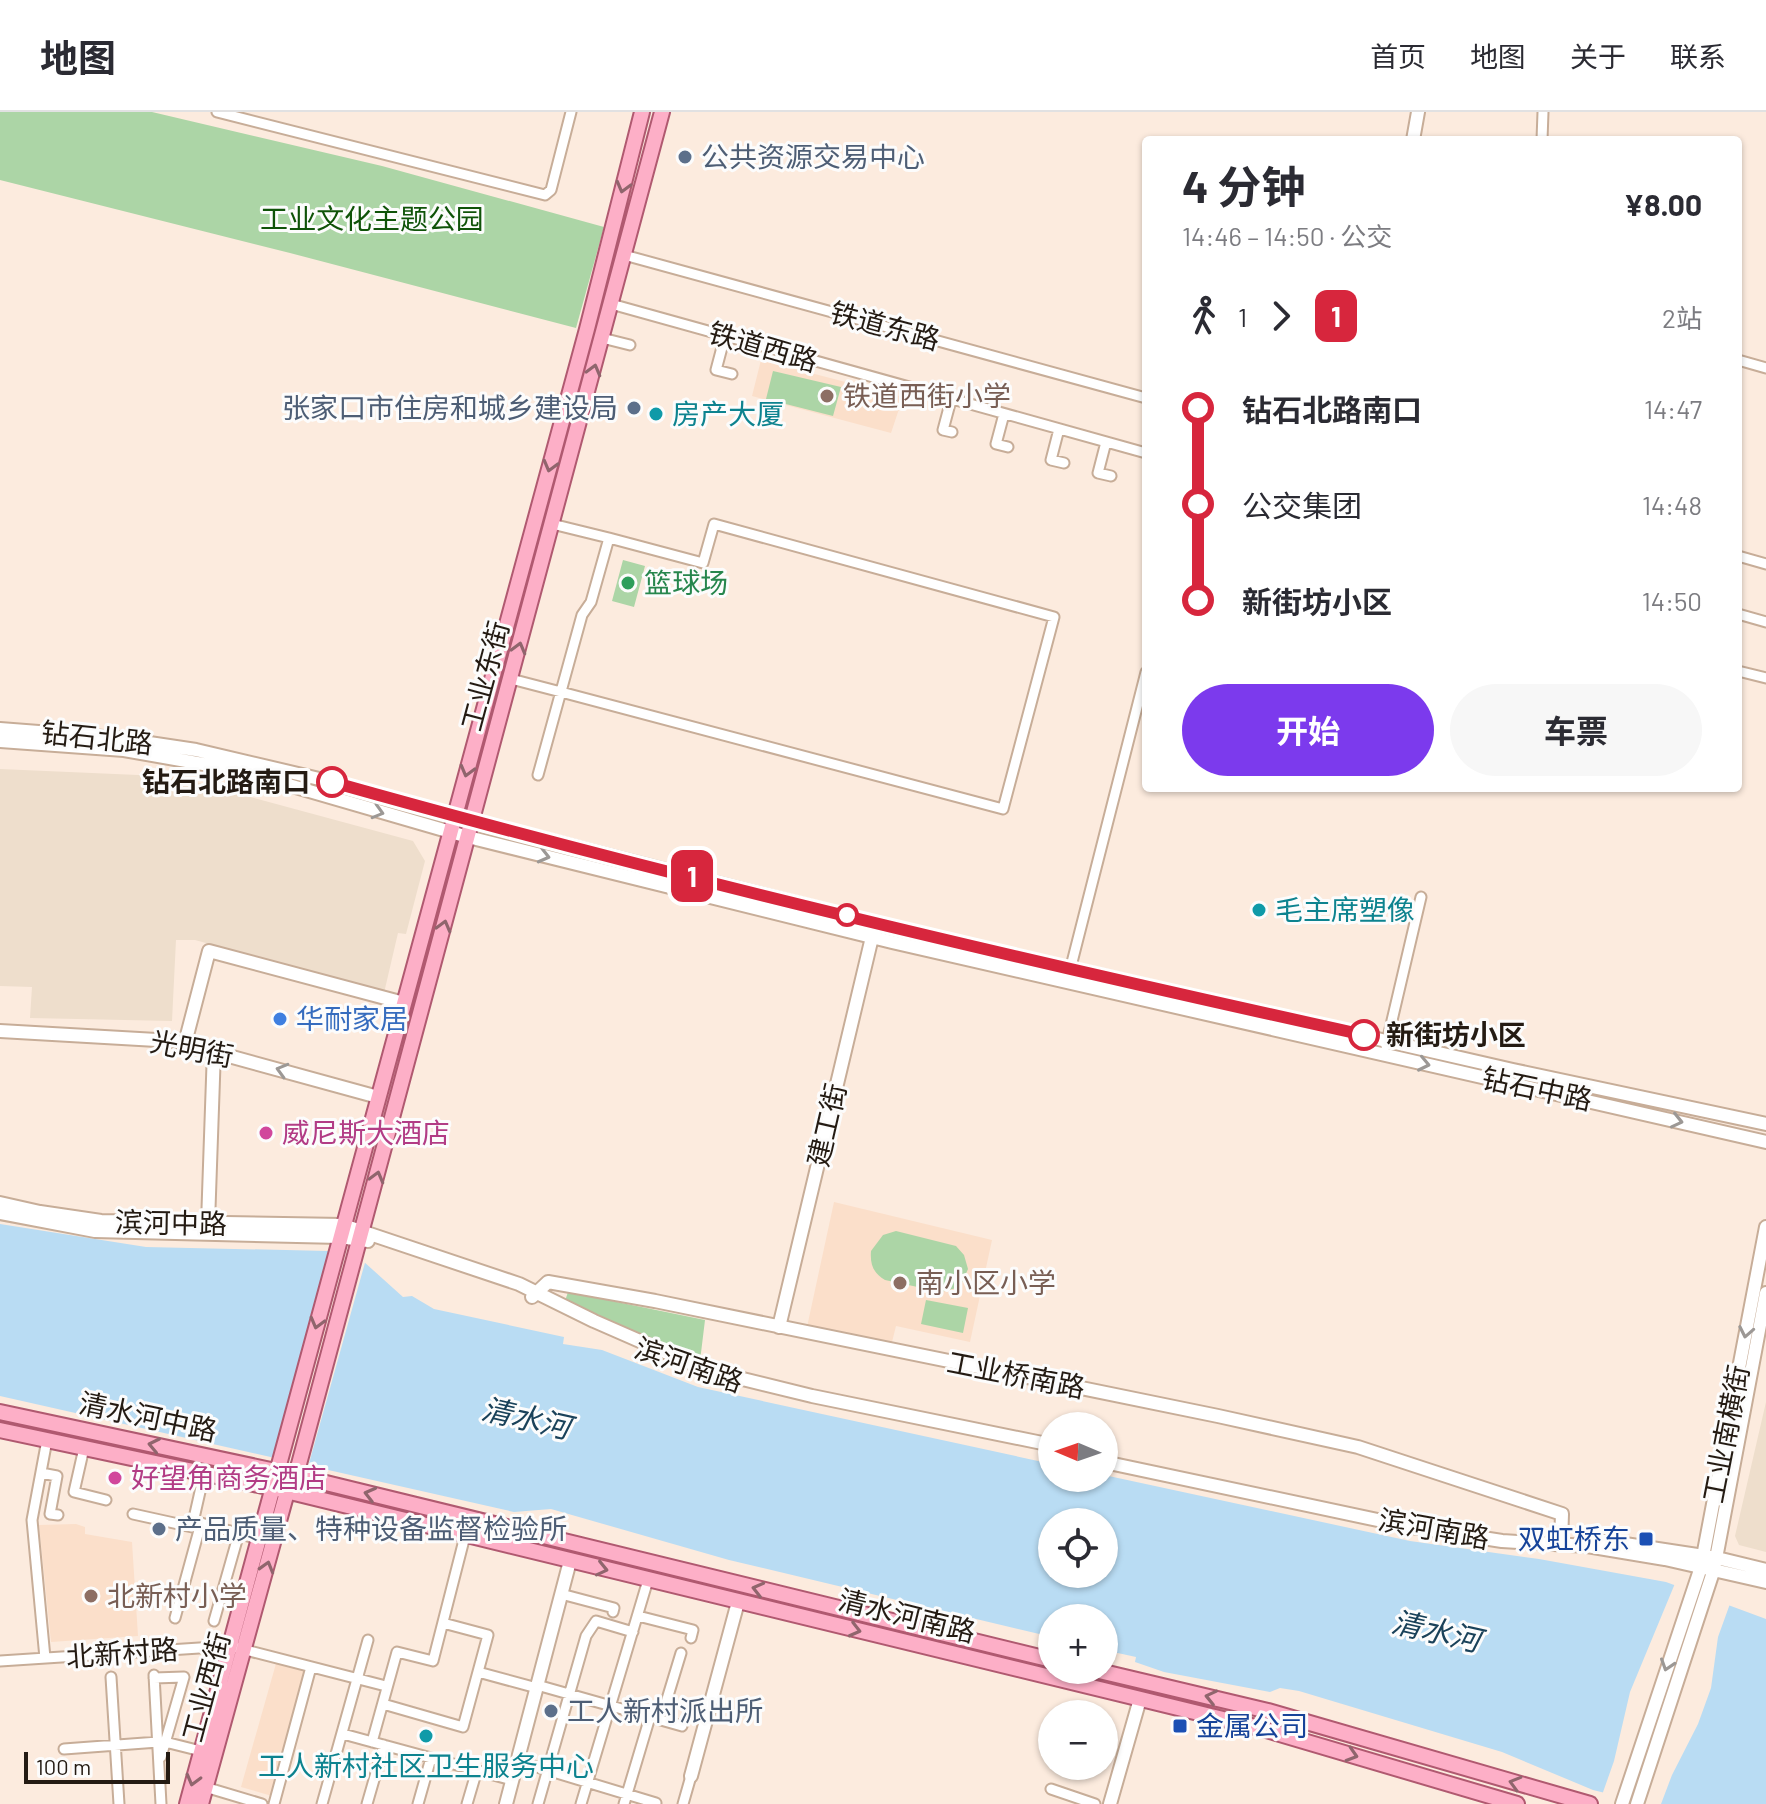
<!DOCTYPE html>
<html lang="zh">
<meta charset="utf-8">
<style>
:root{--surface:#fff;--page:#f7f7f7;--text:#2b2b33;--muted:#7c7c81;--line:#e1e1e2;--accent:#7c3aed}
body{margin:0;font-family:Barlow,"Noto Sans SC",sans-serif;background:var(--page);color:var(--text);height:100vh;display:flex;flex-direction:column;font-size:30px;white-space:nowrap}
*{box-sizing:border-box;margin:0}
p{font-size:26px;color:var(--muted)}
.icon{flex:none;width:44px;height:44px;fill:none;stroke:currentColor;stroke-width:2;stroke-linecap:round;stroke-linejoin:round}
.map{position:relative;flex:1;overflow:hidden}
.drawer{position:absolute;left:1142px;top:24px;width:600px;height:656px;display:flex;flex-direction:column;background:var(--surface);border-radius:8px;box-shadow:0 2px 6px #0004}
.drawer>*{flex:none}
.badge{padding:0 16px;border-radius:12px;font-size:28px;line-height:52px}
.needle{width:52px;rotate:272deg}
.tools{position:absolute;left:1038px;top:1300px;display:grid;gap:16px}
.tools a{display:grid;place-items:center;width:80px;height:80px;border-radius:50%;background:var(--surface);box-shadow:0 2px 6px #0004;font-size:40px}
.scale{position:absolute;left:24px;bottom:20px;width:146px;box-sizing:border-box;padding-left:8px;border:4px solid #241b13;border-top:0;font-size:22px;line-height:28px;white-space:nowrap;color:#241b13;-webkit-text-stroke:6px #fcfcfc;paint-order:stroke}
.map>.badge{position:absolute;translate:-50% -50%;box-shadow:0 0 0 4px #fff}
.legs{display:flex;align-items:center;gap:12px;height:88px;padding:0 40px;font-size:26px}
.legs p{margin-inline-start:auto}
.headline{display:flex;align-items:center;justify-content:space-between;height:136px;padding:0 40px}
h1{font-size:44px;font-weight:700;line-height:60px}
.action{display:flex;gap:16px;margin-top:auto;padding:16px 40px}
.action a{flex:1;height:92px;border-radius:48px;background:var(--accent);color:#fff;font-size:32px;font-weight:700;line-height:92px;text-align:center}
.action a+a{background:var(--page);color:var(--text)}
ul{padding:0 40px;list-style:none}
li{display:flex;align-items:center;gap:28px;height:96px;font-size:30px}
li i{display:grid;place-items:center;width:12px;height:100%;margin:0 10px;background:currentColor}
li i::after{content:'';width:20px;height:20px;margin:-10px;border:6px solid;border-radius:50%;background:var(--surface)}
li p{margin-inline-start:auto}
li:first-child i{background:linear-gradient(#0000 50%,currentColor 0)}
li:last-child i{background:linear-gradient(currentColor 50%,#0000 0)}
header{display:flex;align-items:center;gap:48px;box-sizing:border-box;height:112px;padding:0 40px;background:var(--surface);border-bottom:2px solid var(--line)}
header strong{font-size:38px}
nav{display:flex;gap:44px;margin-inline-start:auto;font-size:28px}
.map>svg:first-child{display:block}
.built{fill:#fbdfca}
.industrial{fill:#eedecc}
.green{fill:#acd5a6}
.water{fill:#b9dcf3;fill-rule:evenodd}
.pier{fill:#fcebde}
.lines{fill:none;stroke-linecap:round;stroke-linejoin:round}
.street-casing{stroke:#c7ad98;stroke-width:13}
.secondary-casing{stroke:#c7ad98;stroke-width:16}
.primary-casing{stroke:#b05970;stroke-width:18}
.street{stroke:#fff;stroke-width:9}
.secondary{stroke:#fff;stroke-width:12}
.primary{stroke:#fdafc7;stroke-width:14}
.oneway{stroke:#90656d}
.oneway2{stroke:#9c9895}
.line-1-casing{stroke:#fff;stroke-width:18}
.line-1{stroke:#d7263d;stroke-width:12}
.service-dot{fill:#5c6f8a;stroke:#fcfcfc;stroke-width:3}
.education-dot{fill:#8d6e63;stroke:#fcfcfc;stroke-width:3}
.culture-dot{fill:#0f9aa8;stroke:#fcfcfc;stroke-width:3}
.leisure-dot{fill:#2e9e5b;stroke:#fcfcfc;stroke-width:3}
.stop-1-dot{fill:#fff;stroke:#d7263d;stroke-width:4}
.shop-dot{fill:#3f7fe0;stroke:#fcfcfc;stroke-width:3}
.hotel-dot{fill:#d1479c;stroke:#fcfcfc;stroke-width:3}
.transit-dot{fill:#1a4fb4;stroke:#fcfcfc;stroke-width:3}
.labels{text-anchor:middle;stroke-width:6;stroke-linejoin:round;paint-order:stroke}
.service-label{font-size:28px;fill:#4e5e75;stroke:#fcfcfc;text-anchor:start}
.park-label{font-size:28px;fill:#0f5308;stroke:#fcfcfc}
.street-label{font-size:28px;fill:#241b13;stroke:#fcfcfc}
.education-label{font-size:28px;fill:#785e54;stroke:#fcfcfc;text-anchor:start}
.culture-label{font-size:28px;fill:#0d838f;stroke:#fcfcfc;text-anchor:start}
.leisure-label{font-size:28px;fill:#27864d;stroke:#fcfcfc;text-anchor:start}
.stop-label{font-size:28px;font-weight:bold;fill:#241b13;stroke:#fcfcfc;text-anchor:end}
.shop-label{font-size:28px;fill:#366cbe;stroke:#fcfcfc;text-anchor:start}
.hotel-label{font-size:28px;fill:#b23c85;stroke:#fcfcfc;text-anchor:start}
.transit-label{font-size:28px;fill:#164399;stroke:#fcfcfc;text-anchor:end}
.water-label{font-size:30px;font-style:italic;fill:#1a425a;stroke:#fcfcfc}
</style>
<header>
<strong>地图</strong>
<nav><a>首页</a><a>地图</a><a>关于</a><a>联系</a></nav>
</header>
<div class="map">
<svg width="1766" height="1692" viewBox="0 0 1766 1692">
<rect width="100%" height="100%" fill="#fcebde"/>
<!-- built -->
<path class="built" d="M761,248L903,285L891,321L752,284Z
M834,1090L992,1128L970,1230L896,1214L891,1234L807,1215Z
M76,1412L85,1415V1422L132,1430L138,1524L51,1530L39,1413Z
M277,1548L307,1556L272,1684L241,1675Z"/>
<!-- industrial -->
<path class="industrial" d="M0,657L161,664L188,668L413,729L425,749L406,822L398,821L384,881L195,828H176L172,909L30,906L32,875L0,874Z
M1766,1290V1440L1739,1433L1735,1424Z"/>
<!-- green -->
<path class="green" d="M0,0H152L382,54L604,115L576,216L290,141L0,68Z
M773,259L841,275L833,304L766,287Z
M623,448L645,454L634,495L612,489Z
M896,1119L956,1134L964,1143L968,1157L960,1175L941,1180L885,1168C873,1161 870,1152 871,1139L883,1123Z
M568,1180L705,1208L700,1249L640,1225L565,1189Z
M926,1188L968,1196L963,1221L921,1212Z"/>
<!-- water -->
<path class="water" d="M0,1112L146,1135L328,1139L363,1149L403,1185L412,1184L434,1197L564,1225L563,1232L602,1238L698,1275L1052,1352V1366H1104V1363L1410,1429L1539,1447L1666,1470L1766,1507V1692H1650L1593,1678L1502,1640L1299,1579L1280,1576L1270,1580L1164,1560L1135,1550L1136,1545L1104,1538V1506H1052V1525L729,1448L551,1397L514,1400L0,1284ZM1052,1410H1104V1462H1052Z"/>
<!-- pier -->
<path class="pier" d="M333,1136L366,1147L308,1355L273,1346Z
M1676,1469L1731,1489L1718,1525L1711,1576L1698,1612L1672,1663L1661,1692H1637L1602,1683L1614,1649L1630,1580Z"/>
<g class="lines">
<!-- street casing -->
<g class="street-casing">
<path id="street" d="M217,0L545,83L551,78L571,0
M1542,28L1543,0
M624,143L1146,286
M611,192L1146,341
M725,224L716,258L732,262
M602,226L630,233
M1738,248L1766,256
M951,288L943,318L952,320
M1004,302L996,332L1008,335
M1059,317L1051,348L1064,351
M1106,330L1098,361L1111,364
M552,412L609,426
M1738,444L1766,452
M1738,502L1766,510
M1738,559L1766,566
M511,567L561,580L1003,697L1054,505L714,412L703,451L609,426L591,490L582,503L538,663
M1067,870L1146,560
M1386,934L1421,785
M84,1336L74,1380L106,1388
M41,1361L57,1364L50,1402L58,1403
M133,1402L192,1415L204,1362
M561,1482L614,1496L613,1500
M638,1504L693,1518L691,1526
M175,1506L201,1411L259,1427
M214,1509L239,1421
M45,1546L32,1408L47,1328
M0,1549L230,1534L382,1573
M478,1560L537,1576
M154,1563L161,1692
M111,1565L119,1692
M154,1566L184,1565L161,1645
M537,1573L682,1614
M383,1592L463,1615L488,1523L443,1511
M343,1622L512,1668
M165,1630L205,1640
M372,1630L397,1540L433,1549L465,1424
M64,1637L158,1630
M517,1649L656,1691
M205,1675L262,1692
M1051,1677L1095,1692
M274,1692L311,1555
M322,1692L368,1528
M367,1692L384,1633
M418,1692L431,1646
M467,1692L477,1658
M538,1692L586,1524L596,1509L633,1520
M581,1692L648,1468
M624,1692L650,1605L664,1597L681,1541
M683,1692L691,1664"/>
</g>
<!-- secondary casing -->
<g class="secondary-casing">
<path id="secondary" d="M1413,28L1418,0
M0,617L116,626L196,638L332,670L472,709L914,821L1513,958L1766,1012
M0,629L124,638L237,658L468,725L892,830L1766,1030
M0,919L174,929L378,985
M185,931L209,839L404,891
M0,1091L40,1100L101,1109L343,1113L519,1172L594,1209L706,1258L812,1284L1052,1333
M0,1101L95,1119L340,1125L368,1129
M208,1111L214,938
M532,1185L548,1170L655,1189L1218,1304L1358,1335L1562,1402L1561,1432
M779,1215L873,821
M1104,1350L1406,1414L1502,1429L1587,1434L1665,1447L1766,1470
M1592,1427L1717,1446L1766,1458
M691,1664L738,1490
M506,1692L570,1449
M1110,1692L1140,1587
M1622,1692L1701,1455L1766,1115
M1637,1692L1714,1457L1766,1181"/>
</g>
<!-- primary casing -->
<g class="primary-casing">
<path id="primary" d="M0,1300L285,1361L1052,1548
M0,1318L282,1378L1256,1615L1517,1692
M1095,1558L1268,1599L1590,1692
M187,1692L587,217L642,0
M201,1692L287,1380L299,1352L662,0"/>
</g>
<!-- street -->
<use href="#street" class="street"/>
<!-- secondary -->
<use href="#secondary" class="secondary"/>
<!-- primary -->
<use href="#primary" class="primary"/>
</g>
<!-- one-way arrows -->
<defs><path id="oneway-chevron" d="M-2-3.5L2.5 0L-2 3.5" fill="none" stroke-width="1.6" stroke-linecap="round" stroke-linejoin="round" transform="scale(2)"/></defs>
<g class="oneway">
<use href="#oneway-chevron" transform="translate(623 75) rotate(105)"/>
<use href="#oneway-chevron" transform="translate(594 258) rotate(-75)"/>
<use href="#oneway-chevron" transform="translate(550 354) rotate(105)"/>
<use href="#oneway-chevron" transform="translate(519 536) rotate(-75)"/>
<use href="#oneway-chevron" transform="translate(467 659) rotate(105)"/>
<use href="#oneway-chevron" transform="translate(444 814) rotate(-75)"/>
<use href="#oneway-chevron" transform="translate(377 1065) rotate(-75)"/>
<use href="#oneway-chevron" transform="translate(317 1211) rotate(105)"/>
<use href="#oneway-chevron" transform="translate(154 1333) rotate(-168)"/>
<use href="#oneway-chevron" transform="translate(370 1382) rotate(-166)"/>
<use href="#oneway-chevron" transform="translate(267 1455) rotate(-74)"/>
<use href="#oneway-chevron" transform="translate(602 1457) rotate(13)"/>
<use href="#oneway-chevron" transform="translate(758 1477) rotate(-166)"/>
<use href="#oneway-chevron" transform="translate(855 1518) rotate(14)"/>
<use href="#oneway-chevron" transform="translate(1211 1585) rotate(-167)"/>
<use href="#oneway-chevron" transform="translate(1352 1643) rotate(17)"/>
<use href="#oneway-chevron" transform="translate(193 1668) rotate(105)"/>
<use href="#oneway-chevron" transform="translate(1515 1671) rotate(-164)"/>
</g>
<g class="oneway2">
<use href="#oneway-chevron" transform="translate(378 700) rotate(16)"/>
<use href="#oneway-chevron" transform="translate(544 744) rotate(14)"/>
<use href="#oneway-chevron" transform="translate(1424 952) rotate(12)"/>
<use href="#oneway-chevron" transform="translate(282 958) rotate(-164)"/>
<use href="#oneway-chevron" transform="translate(1677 1009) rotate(13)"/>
<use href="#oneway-chevron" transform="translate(1746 1220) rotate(101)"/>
<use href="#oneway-chevron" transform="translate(1667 1553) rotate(108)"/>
</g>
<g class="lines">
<!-- line-1 casing -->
<g class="line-1-casing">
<path id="line-1" d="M332,670C673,766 1018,847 1364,923"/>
</g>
<!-- line-1 -->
<use href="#line-1" class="line-1"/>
</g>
<!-- markers -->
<g class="service-dot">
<circle cx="685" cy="45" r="8"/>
<circle cx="634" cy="296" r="8"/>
<circle cx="159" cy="1417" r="8"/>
<circle cx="551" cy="1599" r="8"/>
</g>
<g class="education-dot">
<circle cx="827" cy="284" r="8"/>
<circle cx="900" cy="1171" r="8"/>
<circle cx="91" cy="1484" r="8"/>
</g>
<g class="culture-dot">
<circle cx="656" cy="302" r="8"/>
<circle cx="1259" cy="798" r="8"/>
<circle cx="426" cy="1624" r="8"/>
</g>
<circle class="leisure-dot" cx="628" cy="471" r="8"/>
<g class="stop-1-dot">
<circle cx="332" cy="670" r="14"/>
<circle cx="847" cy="803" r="10"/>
<circle cx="1364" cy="923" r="14"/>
</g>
<circle class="shop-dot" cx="280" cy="907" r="8"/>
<g class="hotel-dot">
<circle cx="266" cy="1021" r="8"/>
<circle cx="115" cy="1366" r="8"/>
</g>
<g class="transit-dot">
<rect x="1638" y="1419" width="16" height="16" rx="4"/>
<rect x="1172" y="1606" width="16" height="16" rx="4"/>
</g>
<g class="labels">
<!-- service labels -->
<g class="service-label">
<text x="701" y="55">公共资源交易中心</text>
<text x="618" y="306" text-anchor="end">张家口市住房和城乡建设局</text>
<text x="175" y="1427">产品质量、特种设备监督检验所</text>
<text x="567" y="1609">工人新村派出所</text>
</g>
<!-- park labels -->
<g class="park-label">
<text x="372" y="117">工业文化主题公园</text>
</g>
<!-- street labels -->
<g class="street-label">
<text transform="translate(885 214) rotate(15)" y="10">铁道东路</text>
<text transform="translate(763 235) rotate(16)" y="10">铁道西路</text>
<text transform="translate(485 564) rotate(-75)" y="10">工业东街</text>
<text transform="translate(97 626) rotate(6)" y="10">钻石北路</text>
<text transform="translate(192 937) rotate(11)" y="10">光明街</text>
<text transform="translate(1537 977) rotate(12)" y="10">钻石中路</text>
<text transform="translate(827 1013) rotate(-77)" y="10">建工街</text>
<text transform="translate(171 1111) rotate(1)" y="10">滨河中路</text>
<text transform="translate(689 1253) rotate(19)" y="10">滨河南路</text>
<text transform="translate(1016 1263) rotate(11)" y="10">工业桥南路</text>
<text transform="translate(148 1305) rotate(12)" y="10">清水河中路</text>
<text transform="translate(1726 1322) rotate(-79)" y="10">工业南横街</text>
<text transform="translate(1434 1417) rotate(10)" y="10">滨河南路</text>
<text transform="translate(907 1504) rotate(14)" y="10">清水河南路</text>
<text transform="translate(122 1541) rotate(-4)" y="10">北新村路</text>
<text transform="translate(206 1575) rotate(-75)" y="10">工业西街</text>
</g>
<!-- education labels -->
<g class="education-label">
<text x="843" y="294">铁道西街小学</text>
<text x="916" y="1181">南小区小学</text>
<text x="107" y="1494">北新村小学</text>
</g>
<!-- culture labels -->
<g class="culture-label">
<text x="672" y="312">房产大厦</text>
<text x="1275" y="808">毛主席塑像</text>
<text x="426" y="1664" text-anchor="middle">工人新村社区卫生服务中心</text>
</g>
<!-- leisure labels -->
<g class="leisure-label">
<text x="644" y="481">篮球场</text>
</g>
<!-- stop labels -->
<g class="stop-label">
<text x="310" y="680">钻石北路南口</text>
<text x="1386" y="933" text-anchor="start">新街坊小区</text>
</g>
<!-- shop labels -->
<g class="shop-label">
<text x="296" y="917">华耐家居</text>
</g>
<!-- hotel labels -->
<g class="hotel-label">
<text x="282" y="1031">威尼斯大酒店</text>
<text x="131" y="1376">好望角商务酒店</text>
</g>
<!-- transit labels -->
<g class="transit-label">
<text x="1630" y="1437">双虹桥东</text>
<text x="1196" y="1624" text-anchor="start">金属公司</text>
</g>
<!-- water labels -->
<g class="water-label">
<text transform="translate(526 1307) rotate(13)" y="10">清水河</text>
<text transform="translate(1436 1520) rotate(13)" y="10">清水河</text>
</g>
</g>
</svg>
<div class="tools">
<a><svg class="needle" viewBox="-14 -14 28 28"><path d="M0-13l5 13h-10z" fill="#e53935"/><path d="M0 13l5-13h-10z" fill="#7c7c81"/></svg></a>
<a><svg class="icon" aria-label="locate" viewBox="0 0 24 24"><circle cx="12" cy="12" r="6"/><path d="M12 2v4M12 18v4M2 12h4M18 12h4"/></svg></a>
<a>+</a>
<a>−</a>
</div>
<div class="scale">100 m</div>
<b class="badge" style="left:692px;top:764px;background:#d7263d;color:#fff">1</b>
<section class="drawer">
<div class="headline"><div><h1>4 分钟</h1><p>14:46 – 14:50 · 公交</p></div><b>¥8.00</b></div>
<div class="legs"><svg class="icon" aria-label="walk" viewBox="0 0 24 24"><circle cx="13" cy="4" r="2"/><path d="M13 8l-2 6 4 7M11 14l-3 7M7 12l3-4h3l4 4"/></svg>1<svg class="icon" aria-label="forward" viewBox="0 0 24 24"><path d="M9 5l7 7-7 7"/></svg><b class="badge" style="background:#d7263d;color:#fff">1</b><p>2站</p></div>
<ul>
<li><i style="color:#d7263d"></i><b>钻石北路南口</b><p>14:47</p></li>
<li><i style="color:#d7263d"></i><span>公交集团</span><p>14:48</p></li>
<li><i style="color:#d7263d"></i><b>新街坊小区</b><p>14:50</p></li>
</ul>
<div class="action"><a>开始</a><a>车票</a></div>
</section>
</div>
